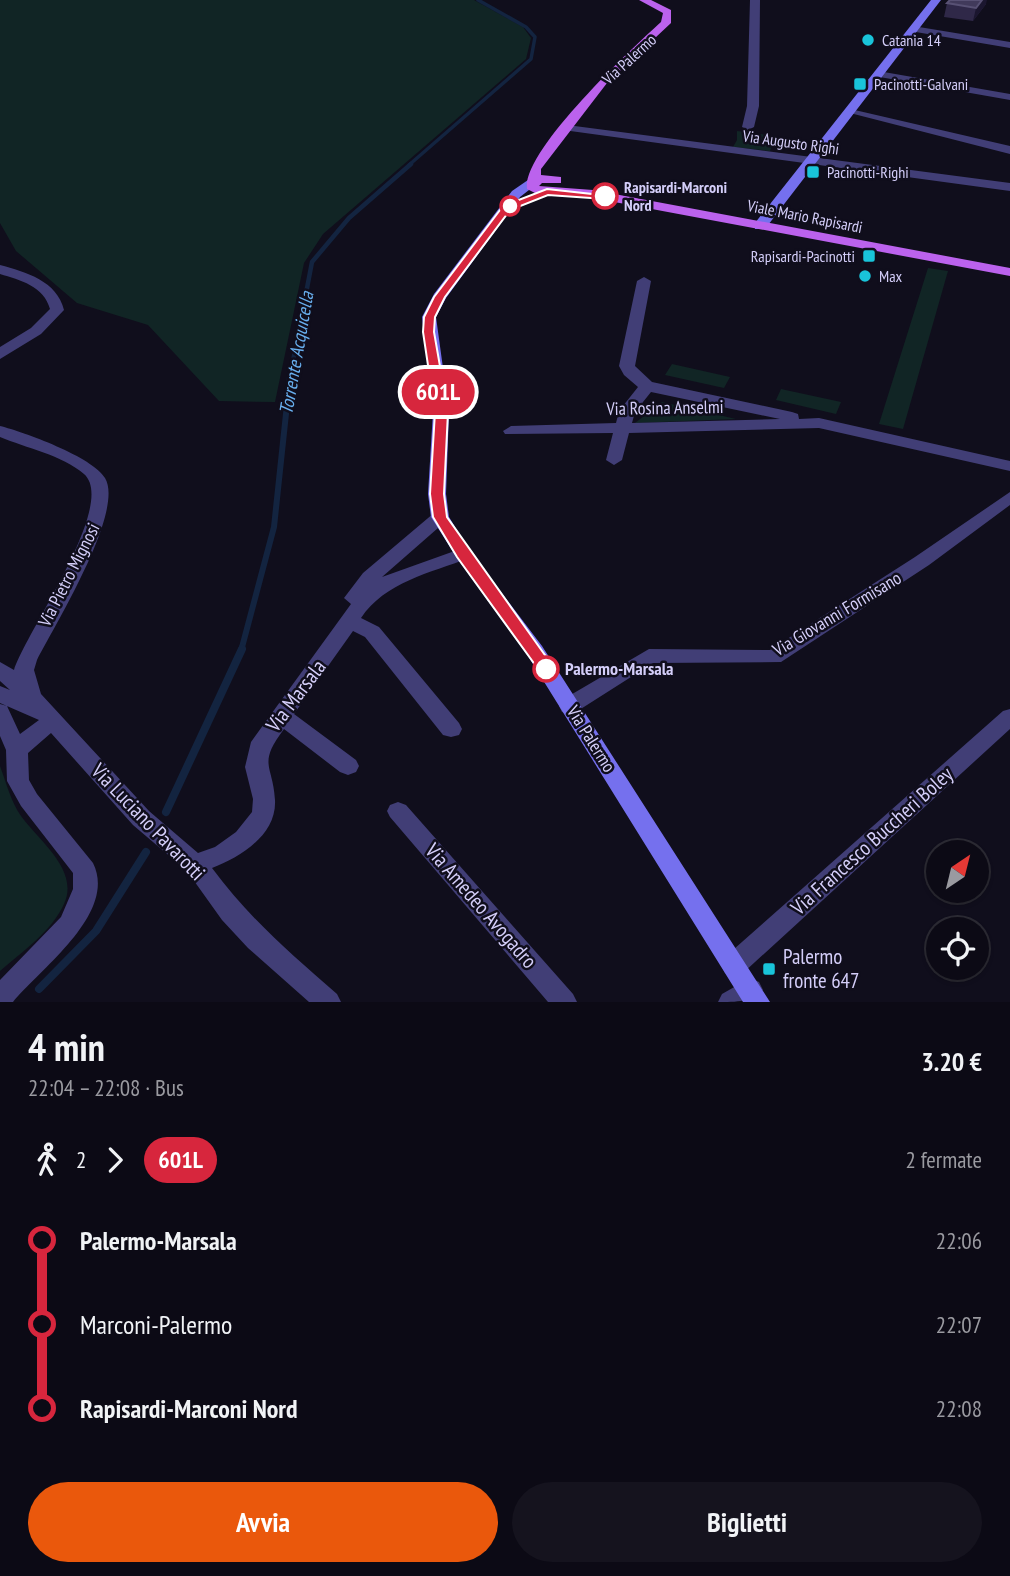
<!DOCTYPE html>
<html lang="it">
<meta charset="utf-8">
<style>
:root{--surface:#0c0a15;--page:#15131e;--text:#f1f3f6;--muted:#9a9aa0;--line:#2c2b34;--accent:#ea580c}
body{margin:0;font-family:"PT Sans Narrow",sans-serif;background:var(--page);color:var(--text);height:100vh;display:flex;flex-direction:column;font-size:26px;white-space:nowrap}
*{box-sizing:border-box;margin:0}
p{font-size:23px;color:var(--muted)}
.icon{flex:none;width:38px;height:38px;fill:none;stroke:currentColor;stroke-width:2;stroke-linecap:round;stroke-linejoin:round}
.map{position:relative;height:1002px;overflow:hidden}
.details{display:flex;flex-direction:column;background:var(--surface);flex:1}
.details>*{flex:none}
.badge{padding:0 14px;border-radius:23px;font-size:24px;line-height:46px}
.needle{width:46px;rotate:35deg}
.fabs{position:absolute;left:926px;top:840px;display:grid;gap:14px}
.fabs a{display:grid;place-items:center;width:63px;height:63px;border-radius:50%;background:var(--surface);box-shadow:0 2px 5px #0004,0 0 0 2px var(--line);font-size:35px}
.map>.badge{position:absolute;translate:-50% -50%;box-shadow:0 0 0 4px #fff}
.legs{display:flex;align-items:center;gap:10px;height:77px;padding:0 28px;font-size:23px}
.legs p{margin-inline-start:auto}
.summary{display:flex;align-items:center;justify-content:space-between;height:119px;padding:0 28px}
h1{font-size:38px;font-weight:800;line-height:52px}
.cta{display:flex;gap:14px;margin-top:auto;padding:14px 28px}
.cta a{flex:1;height:80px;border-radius:42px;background:var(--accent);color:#fff;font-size:28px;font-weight:800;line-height:80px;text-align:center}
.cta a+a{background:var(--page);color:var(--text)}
ul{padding:0 28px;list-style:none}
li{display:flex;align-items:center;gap:24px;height:84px;font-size:26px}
li i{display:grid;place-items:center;width:10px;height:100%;margin:0 9px;background:currentColor}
li i::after{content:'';width:18px;height:18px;margin:-9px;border:5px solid;border-radius:50%;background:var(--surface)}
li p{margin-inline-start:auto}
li:first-child i{background:linear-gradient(#0000 50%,currentColor 0)}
li:last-child i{background:linear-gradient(currentColor 50%,#0000 0)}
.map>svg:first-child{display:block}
.green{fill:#112525}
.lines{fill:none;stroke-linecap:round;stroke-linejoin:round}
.stream-far3{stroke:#132440;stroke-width:3.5}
.stream-far2{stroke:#132440;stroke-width:4.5}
.stream-far1{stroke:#132440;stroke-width:6}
.stream{stroke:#132440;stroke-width:8}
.street{fill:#413e76;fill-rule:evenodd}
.secondary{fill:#7570ee;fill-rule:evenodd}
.primary{fill:#bb62ed;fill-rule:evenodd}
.wall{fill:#2f2848}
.shaded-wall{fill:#1b162f}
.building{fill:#413a5b;stroke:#585174;stroke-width:2}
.line-1{fill:#d7263d;stroke:#fff;stroke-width:2}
.poi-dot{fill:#19c4da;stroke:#100e1c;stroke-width:2.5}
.stop-1-dot{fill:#fff;stroke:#d7263d;stroke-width:3.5}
.labels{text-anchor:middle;stroke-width:5;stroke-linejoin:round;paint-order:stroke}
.far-poi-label{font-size:16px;fill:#d4cef9;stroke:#100e1c;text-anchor:start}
.far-street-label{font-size:16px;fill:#d4cef9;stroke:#100e1c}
.far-stop-label{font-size:16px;font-weight:bold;fill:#d4cef9;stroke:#100e1c;text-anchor:start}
.street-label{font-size:18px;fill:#d4cef9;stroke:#100e1c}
.stop-label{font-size:18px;font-weight:bold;fill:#d4cef9;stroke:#100e1c;text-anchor:start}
.water-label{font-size:19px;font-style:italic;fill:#68aeed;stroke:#100e1c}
.near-street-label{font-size:21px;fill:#d4cef9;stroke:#100e1c}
.near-poi-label{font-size:21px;fill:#d4cef9;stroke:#100e1c;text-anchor:start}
</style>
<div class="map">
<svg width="1010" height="1002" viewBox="0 0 1010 1002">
<rect width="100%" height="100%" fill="#100e1c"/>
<!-- green -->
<path class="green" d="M0,0H474L523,27L531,38L526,59L323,234L304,263L275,402L219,401L148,325L77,303L16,251L0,223Z
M737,131L776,136L770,151L733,147L737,140Z
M928,268L948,271L903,429L879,424Z
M672,364L730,377L724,388L665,375Z
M781,389L841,402L836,414L776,400Z
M662,402L736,419L635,423Z
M0,766C6,782 11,802 21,816C38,840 80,870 64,904C52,931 22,952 0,971Z"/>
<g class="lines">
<!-- stream-far3 -->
<path class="stream-far3" d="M409,165L531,59L535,37L526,27L478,0"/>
<!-- stream-far2 -->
<path class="stream-far2" d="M290,377L312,262L349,218L411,164"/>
<!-- stream-far1 -->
<path class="stream-far1" d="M241,651L274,527L290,376"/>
<!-- stream -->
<path class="stream" d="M166,812L242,649
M39,989L96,931L146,852"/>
<!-- street -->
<path class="street" d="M750,0H760L759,106L754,127L748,130L742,127L747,106Z
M913,26L1010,42V48L910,31V27Z
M878,71L1010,94V100L874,76V72Z
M846,108L1010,146V154L846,112Z
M567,125L1010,183V191L563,130V126Z
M0,265C26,272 57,281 64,310L41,334L0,359V347L31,328L50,309C44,286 20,280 0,274Z
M644,277L651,281L635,366L652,382L792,412L798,414L799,419L819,418L1010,461V471L819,428L629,433L622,460L614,465L606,460L613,433L505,434L503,431L511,426L616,423L619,411L638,387L624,375L619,366L637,281ZM651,392L780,419L632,423L635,412Z
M0,426C24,432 93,457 105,478C125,511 55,625 37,660L34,670L41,694L149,811L198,853L215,847L236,832L252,812L253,799L245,767L251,742L351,604L344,598L363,573L434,513H446L449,517L446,521L382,577L463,548L472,554L469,558C430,573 385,582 361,618L379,627L459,723L462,729L459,735L451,737L443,735L365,637L353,631L294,714L356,760L359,766L356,772L348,775L340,772L284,729C257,765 273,764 275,800C277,835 239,858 212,868C249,918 290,953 337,994L341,1002H309L248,948L222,920L187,871L133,825L51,733L28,753L29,780L37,794L93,863C118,913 40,969 13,1002H0V980L61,917L73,889V873L21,806L7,781L6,750L0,736V704L7,706L20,734L39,720L0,703V686L10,690L0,681V662L14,670C26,632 118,504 84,474C62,455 26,448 0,437Z
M1010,492V505L929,565L781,662L653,663L576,712L569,714L562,712L559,706L562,700L649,649L770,650L915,557Z
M1010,709V729L743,973L734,976L725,973L721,965L725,957L1003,711Z
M398,802L406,805L573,994L577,1002H548L390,817L387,811L390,805Z
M750,978L759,982L763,990C755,1002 735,1002 718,1002L722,994Z"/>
<!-- secondary -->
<path class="secondary" d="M931,0H941L765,229H755V223Z
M528,180L538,183L520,197L446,298L436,317L449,412L446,494L449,517L469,550L542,646L770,1002H743L528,656L457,558L431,517L428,494L433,412L422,317L434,294L512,191Z"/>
<!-- primary -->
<path class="primary" d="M639,0H651L671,10V23L607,83L541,169V175L561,177V183H542L539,186L593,190L1010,268V276L593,198L539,195L527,189C522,151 630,50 661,22L663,13Z"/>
</g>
<!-- wall -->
<path class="wall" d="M947,3L986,4L973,21L944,17Z"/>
<!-- shaded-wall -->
<path class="shaded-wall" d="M982,0H987L986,4L973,21L976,8Z"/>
<!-- building -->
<path class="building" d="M950,0H982L976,8L947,3Z"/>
<!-- line-1 -->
<path class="line-1" d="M547,189L610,196L605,199L548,195L510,210L445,297L435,317L434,332L448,412L444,494L447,517L552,665L554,669L546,675L541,673L457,557L433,517L430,494L435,412L423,332L424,317L434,297L503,206Z"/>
<!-- markers -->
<g class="poi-dot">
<circle cx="868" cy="40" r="7"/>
<rect x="853" y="77" width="14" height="14" rx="3.5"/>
<rect x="806" y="165" width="14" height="14" rx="3.5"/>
<rect x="862" y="249" width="14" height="14" rx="3.5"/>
<circle cx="865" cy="276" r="7"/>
<rect x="762" y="962" width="14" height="14" rx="3.5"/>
</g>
<g class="stop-1-dot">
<circle cx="605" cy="196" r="12"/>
<circle cx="510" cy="206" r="9"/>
<circle cx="546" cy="669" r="12"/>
</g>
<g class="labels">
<!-- far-poi labels -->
<g class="far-poi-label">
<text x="882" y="46">Catania 14</text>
<text x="874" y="90">Pacinotti-Galvani</text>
<text x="827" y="178">Pacinotti-Righi</text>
<text x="855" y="262" text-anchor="end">Rapisardi-Pacinotti</text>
<text x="879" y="282">Max</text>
</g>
<!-- far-street labels -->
<g class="far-street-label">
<text transform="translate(629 59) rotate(-42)" y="6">Via Palermo</text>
<text transform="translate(791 142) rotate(8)" y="6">Via Augusto Righi</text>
<text transform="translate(805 216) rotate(11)" y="6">Viale Mario Rapisardi</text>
</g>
<!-- far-stop labels -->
<g class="far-stop-label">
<text x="624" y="193">Rapisardi-Marconi<tspan x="624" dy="18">Nord</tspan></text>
</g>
<!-- street labels -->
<g class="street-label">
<text transform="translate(665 408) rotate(-1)" y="6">Via Rosina Anselmi</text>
<text transform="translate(69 575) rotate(-63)" y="6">Via Pietro Mignosi</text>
<text transform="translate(837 614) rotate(-31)" y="6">Via Giovanni Formisano</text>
<text transform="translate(591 739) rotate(58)" y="6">Via Palermo</text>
</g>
<!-- stop labels -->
<g class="stop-label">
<text x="565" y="675">Palermo-Marsala</text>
</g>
<!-- water labels -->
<g class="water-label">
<text transform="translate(296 353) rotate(-80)" y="7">Torrente Acquicella</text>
</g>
<!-- near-street labels -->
<g class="near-street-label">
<text transform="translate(296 696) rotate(-53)" y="7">Via Marsala</text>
<text transform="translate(148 822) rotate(46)" y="7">Via Luciano Pavarotti</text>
<text transform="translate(872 841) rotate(-42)" y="7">Via Francesco Buccheri Boley</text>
<text transform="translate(481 906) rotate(49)" y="7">Via Amedeo Avogadro</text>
</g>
<!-- near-poi labels -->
<g class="near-poi-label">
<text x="783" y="964">Palermo<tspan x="783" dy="24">fronte 647</tspan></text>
</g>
</g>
</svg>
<div class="fabs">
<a><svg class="needle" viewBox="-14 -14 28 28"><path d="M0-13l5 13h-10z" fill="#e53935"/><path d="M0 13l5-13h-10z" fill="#9a9aa0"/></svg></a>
<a><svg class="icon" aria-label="locate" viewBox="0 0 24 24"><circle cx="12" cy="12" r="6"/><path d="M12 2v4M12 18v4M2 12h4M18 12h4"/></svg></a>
</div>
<b class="badge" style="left:438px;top:392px;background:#d7263d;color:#fff">601L</b>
</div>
<section class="details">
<div class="summary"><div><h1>4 min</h1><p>22:04 – 22:08 · Bus</p></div><b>3.20 €</b></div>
<div class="legs"><svg class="icon" aria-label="walk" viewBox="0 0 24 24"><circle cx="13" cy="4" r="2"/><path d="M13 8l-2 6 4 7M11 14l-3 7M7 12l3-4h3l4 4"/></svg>2<svg class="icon" aria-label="forward" viewBox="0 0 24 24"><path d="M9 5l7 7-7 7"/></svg><b class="badge" style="background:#d7263d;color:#fff">601L</b><p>2 fermate</p></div>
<ul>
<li><i style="color:#d7263d"></i><b>Palermo-Marsala</b><p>22:06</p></li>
<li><i style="color:#d7263d"></i><span>Marconi-Palermo</span><p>22:07</p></li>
<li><i style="color:#d7263d"></i><b>Rapisardi-Marconi Nord</b><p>22:08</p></li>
</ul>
<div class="cta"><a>Avvia</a><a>Biglietti</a></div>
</section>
